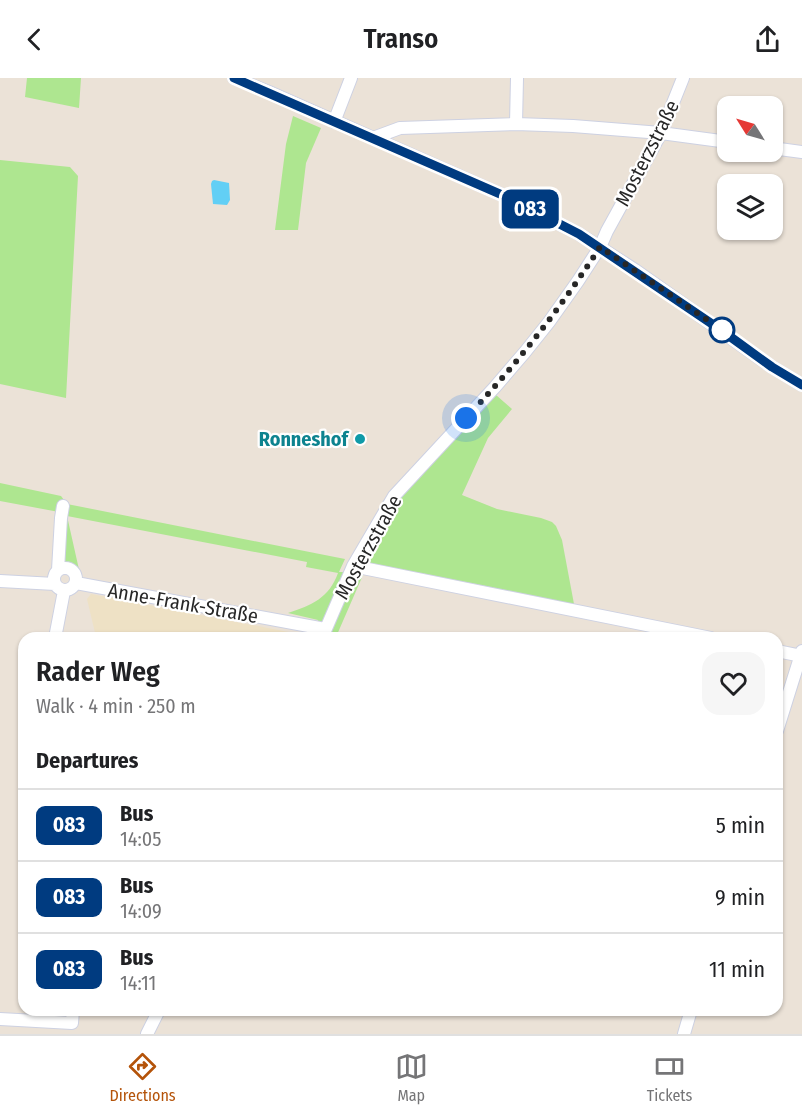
<!DOCTYPE html>
<meta charset="utf-8">
<style>
:root{--surface:#fff;--page:#f6f6f6;--text:#202124;--muted:#757577;--line:#e0e0e0;--accent:#b45309}
body{margin:0;font-family:"Fira Sans Condensed",sans-serif;background:var(--page);color:var(--text);height:100vh;display:flex;flex-direction:column;font-size:22px;white-space:nowrap}
*{box-sizing:border-box;margin:0}
p{font-size:20px;color:var(--muted)}
.icon{flex:none;width:33px;height:33px;fill:none;stroke:currentColor;stroke-width:2;stroke-linecap:round;stroke-linejoin:round}
.map{position:relative;flex:1;overflow:hidden}
.details{position:absolute;left:18px;top:554px;width:765px;height:384px;display:flex;flex-direction:column;background:var(--surface);border-radius:18px;box-shadow:0 2px 4px #0004}
.details>*{flex:none}
.badge{padding:0 12px;border-radius:9px;font-size:21px;line-height:39px}
.needle{width:39px;rotate:307deg}
.tools{position:absolute;left:717px;top:18px;display:grid;gap:12px}
.tools a{display:grid;place-items:center;width:66px;height:66px;border-radius:12px;background:var(--surface);box-shadow:0 2px 4px #0004;font-size:30px}
.you{position:absolute;width:30px;height:30px;margin:-15px;border:4px solid #fff;border-radius:50%;background:#1a73e8;box-shadow:0 0 0 9px #1a73e833}
.map>.badge{position:absolute;translate:-50% -50%;box-shadow:0 0 0 3px #fff}
h2{padding:0 18px;font-size:22px;line-height:54px}
.round{display:grid;place-items:center;flex:none;width:63px;height:63px;border-radius:18px;background:var(--page)}
.overview{display:flex;align-items:center;justify-content:space-between;height:102px;padding:0 18px}
h1{font-size:28px;font-weight:600;line-height:45px}
ul{padding:0;list-style:none}
li{display:flex;align-items:center;gap:18px;height:72px;padding:0 18px;border-top:2px solid var(--line)}
li div{flex:1}
li b{display:block;font-size:22px}
li em{font-style:normal}
li .badge{min-width:66px;font-weight:700;text-align:center}
header{display:flex;justify-content:space-between;align-items:center;height:78px;padding:0 18px;background:var(--surface);font-size:27px;font-weight:600}
.tab-bar{display:flex;justify-content:space-around;align-items:center;height:84px;border-top:2px solid var(--line);background:var(--surface);font-size:16px;color:var(--muted)}
.tab-bar a{display:grid;justify-items:center;gap:3px}
.tab-bar .active{color:var(--accent)}
.map>svg:first-child{display:block}
.education{fill:#eee1c5}
.green{fill:#aee690}
.water{fill:#62cff5}
.lines{fill:none;stroke-linecap:round;stroke-linejoin:round}
.minor-casing{stroke:#cdd1e2;stroke-width:14}
.minor{stroke:#fff;stroke-width:12}
.line-casing{stroke:#fff;stroke-width:14}
.line{stroke:#003b80;stroke-width:9}
.walk{stroke:#272727;stroke-width:6;stroke-dasharray:0 10.8}
.stop-dot{fill:#fff;stroke:#003b80;stroke-width:3}
.culture-dot{fill:#0f9aa8;stroke:#fff;stroke-width:2}
.labels{text-anchor:middle;stroke-width:4.5;stroke-linejoin:round;paint-order:stroke}
.street-label{font-size:20px;fill:#272727;stroke:#fff}
.culture-label{font-size:20px;font-weight:bold;fill:#0d838f;stroke:#fff;text-anchor:end}
</style>
<header><svg class="icon" aria-label="back" viewBox="0 0 24 24"><path d="M15 5l-7 7 7 7"/></svg>Transo<svg class="icon" aria-label="share" viewBox="0 0 24 24"><path d="M12 15V3M7 8l5-5 5 5M5 13v7h14v-7"/></svg></header>
<div class="map">
<svg width="802" height="956" viewBox="0 0 802 956">
<rect width="100%" height="100%" fill="#ebe2d7"/>
<!-- education -->
<path class="education" d="M91,516L299,556L301,559H96L87,521Z"/>
<!-- green -->
<path class="green" d="M27,0H81L79,30L25,19Z
M293,38L321,50L306,85L298,152H275L286,66Z
M0,82L70,89L78,98L66,320L0,306Z
M496,317L512,331L488,360L462,417L497,431L541,440L552,444L556,448L562,462L574,526L361,483L390,433L406,413Z
M0,405L61,418L67,426L345,481L339,494H344L318,559H312L318,542L288,535C312,527 329,520 338,495L306,489L307,484L67,438L80,496L70,487H64L60,484L63,477L66,453L64,452L59,434L0,423Z
M361,497H363L336,559L328,560L353,501Z"/>
<!-- water -->
<path class="water" d="M214,102L229,105L230,122L227,127L213,126L211,106L212,103Z"/>
<g class="lines">
<!-- minor casing -->
<g class="minor-casing">
<path id="minor" d="M234,0L269,14L509,120L579,156L635,192L772,289L802,307
M334,44L351,0
M516,46L517,0
M373,60L400,50L516,46L573,48L661,55L728,64
M772,70L802,74
M353,488L711,560
M54 501a11 11 0 1 1 22 0a11 11 0 1 1-22 0Z
M58,492L61,440L63,428
M0,503L55,506
M76,505L325,551
M55,560L64,513
M322,560L353,488L394,418L495,309L525,274L549,244L578,203L600,169L607,153L661,55L683,0
M777,573L802,578
M777,653L802,573
M0,941L72,945L73,932
M147,956L159,932
M684,956L691,932"/>
</g>
<!-- minor -->
<use href="#minor" class="minor"/>
</g>
<g class="lines">
<!-- line casing -->
<g class="line-casing">
<path id="line" d="M234,0L509,120L579,156L721,252L772,289L802,307"/>
</g>
<!-- line -->
<use href="#line" class="line"/>
<!-- walk -->
<path class="walk" d="M466,340C516,287 560,231 600,169L722,252"/>
</g>
<!-- markers -->
<circle class="stop-dot" cx="722" cy="252" r="12"/>
<circle class="culture-dot" cx="360" cy="361" r="6"/>
<g class="labels">
<!-- street labels -->
<g class="street-label">
<text transform="translate(647 75) rotate(-63)" y="7">Mosterzstraße</text>
<text transform="translate(368 469) rotate(-61)" y="7">Mosterzstraße</text>
<text transform="translate(183 525) rotate(10)" y="7">Anne-Frank-Straße</text>
</g>
<!-- culture labels -->
<g class="culture-label">
<text x="348" y="368">Ronneshof</text>
</g>
</g>
</svg>
<div class="tools">
<a><svg class="needle" viewBox="-14 -14 28 28"><path d="M0-13l5 13h-10z" fill="#e53935"/><path d="M0 13l5-13h-10z" fill="#757577"/></svg></a>
<a><svg class="icon" aria-label="layers" viewBox="0 0 24 24"><path d="M12 4l9 5-9 5-9-5zM3 14l9 5 9-5"/></svg></a>
</div>
<div class="you" style="left:466px;top:340px"></div>
<b class="badge" style="left:530px;top:131px;background:#003b80;color:#fff">083</b>
<section class="details">
<div class="overview"><div><h1>Rader Weg</h1><p>Walk · 4 min · 250 m</p></div><a class="round"><svg class="icon" aria-label="heart" viewBox="0 0 24 24"><path d="M12 20l-8-8c-3-5 5-10 8-4 3-6 11-1 8 4z"/></svg></a></div>
<h2>Departures</h2>
<ul>
<li><span class="badge" style="background:#003b80;color:#fff">083</span><div><b>Bus</b><p>14:05</p></div><em>5 min</em></li>
<li><span class="badge" style="background:#003b80;color:#fff">083</span><div><b>Bus</b><p>14:09</p></div><em>9 min</em></li>
<li><span class="badge" style="background:#003b80;color:#fff">083</span><div><b>Bus</b><p>14:11</p></div><em>11 min</em></li>
</ul>
</section>
</div>
<nav class="tab-bar">
<a class="active"><svg class="icon" aria-label="directions" viewBox="0 0 24 24"><path d="M12 3l9 9-9 9-9-9zM9 14v-3h6M13 9l2 2-2 2"/></svg>Directions</a>
<a><svg class="icon" aria-label="map" viewBox="0 0 24 24"><path d="M3 6l6-2 6 2 6-2v14l-6 2-6-2-6 2zM9 4v14M15 6v14"/></svg>Map</a>
<a><svg class="icon" aria-label="tickets" viewBox="0 0 24 24"><path d="M3 7h18v10H3zM15 7v10"/></svg>Tickets</a>
</nav>
